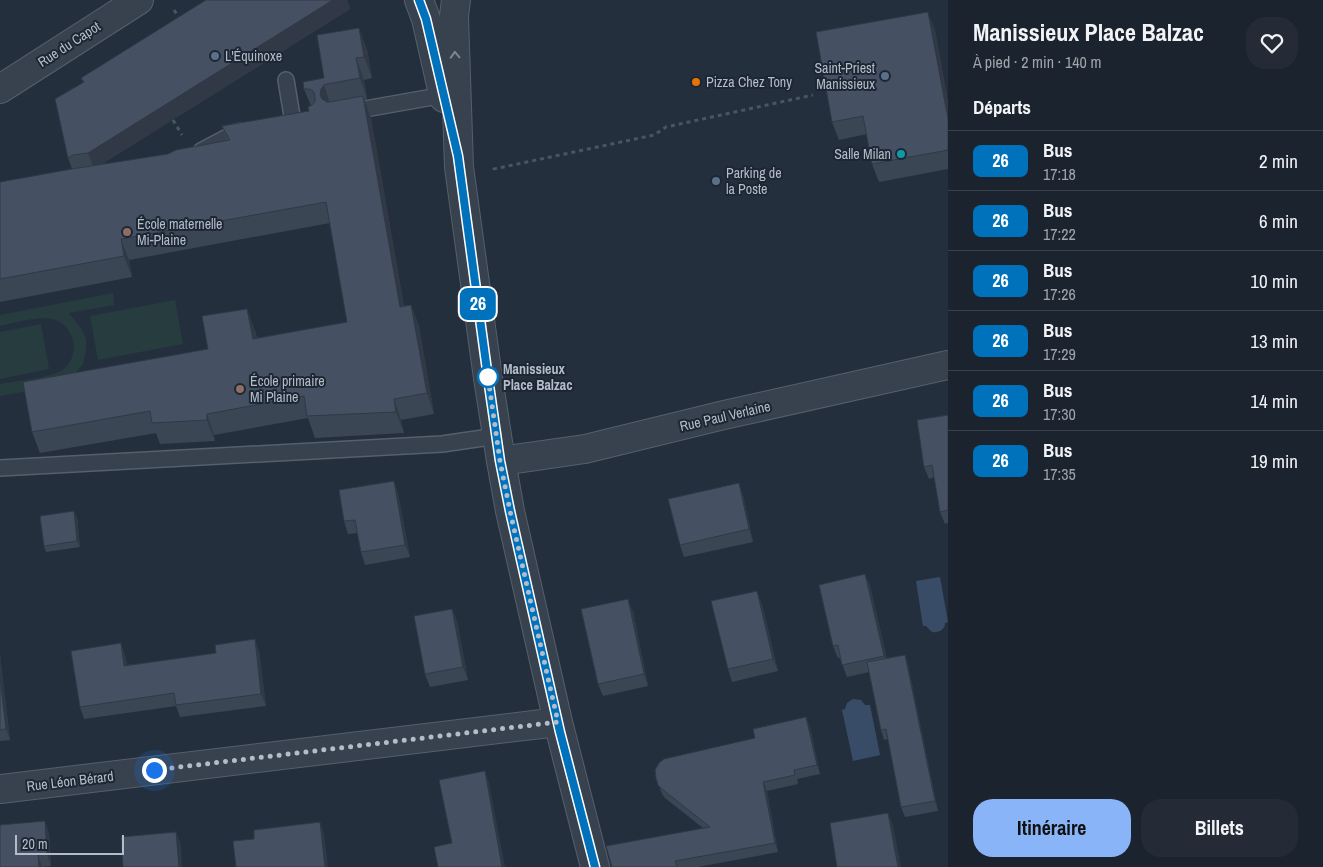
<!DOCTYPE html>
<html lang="fr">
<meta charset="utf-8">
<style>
:root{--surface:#1b232e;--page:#242b36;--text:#f1f3f6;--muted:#a0a4aa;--line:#39404a;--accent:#8ab4f8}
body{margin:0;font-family:"Archivo Narrow",sans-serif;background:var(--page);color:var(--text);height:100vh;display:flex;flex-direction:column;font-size:19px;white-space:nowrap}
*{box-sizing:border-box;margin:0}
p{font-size:16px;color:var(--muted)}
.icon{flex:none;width:28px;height:28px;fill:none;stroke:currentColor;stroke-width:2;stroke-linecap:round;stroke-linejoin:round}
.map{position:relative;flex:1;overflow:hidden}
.drawer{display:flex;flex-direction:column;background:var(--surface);width:375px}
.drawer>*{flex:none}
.badge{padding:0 10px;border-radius:8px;font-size:18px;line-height:32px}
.scale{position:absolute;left:15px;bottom:12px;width:109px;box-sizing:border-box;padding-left:5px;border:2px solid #b4bcc9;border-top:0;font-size:14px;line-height:18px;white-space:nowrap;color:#b4bcc9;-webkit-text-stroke:4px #1d2633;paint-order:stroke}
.you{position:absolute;width:25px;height:25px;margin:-12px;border:4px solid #fff;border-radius:50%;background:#1a73e8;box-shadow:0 0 0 8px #1a73e833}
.map>.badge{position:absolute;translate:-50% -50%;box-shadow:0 0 0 2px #fff}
h2{padding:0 25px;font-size:19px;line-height:45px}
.round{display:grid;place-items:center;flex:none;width:52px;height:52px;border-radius:20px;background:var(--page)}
.summary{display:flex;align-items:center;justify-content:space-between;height:85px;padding:0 25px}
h1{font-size:24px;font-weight:700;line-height:38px}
.action{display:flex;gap:10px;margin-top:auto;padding:10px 25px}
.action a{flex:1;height:58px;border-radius:20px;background:var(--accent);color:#111;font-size:20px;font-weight:700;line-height:58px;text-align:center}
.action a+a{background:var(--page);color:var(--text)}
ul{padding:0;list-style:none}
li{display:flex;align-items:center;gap:15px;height:60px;padding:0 25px;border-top:1px solid var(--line)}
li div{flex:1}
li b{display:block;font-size:19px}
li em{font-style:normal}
li .badge{min-width:55px;font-weight:700;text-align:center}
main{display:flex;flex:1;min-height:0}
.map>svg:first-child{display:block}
.green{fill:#263c3f}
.water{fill:#394c67}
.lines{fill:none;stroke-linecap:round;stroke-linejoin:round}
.service-casing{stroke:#565f6c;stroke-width:18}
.minor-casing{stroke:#565f6c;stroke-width:30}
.path{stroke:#44595c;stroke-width:3;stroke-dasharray:4 4;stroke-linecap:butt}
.service{stroke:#38414e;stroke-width:15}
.minor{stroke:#38414e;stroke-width:28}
.wall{fill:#3b4654}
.shaded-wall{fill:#303945}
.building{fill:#455162;stroke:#303945}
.oneway{stroke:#7c8592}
.line-casing{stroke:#fff;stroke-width:11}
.line{stroke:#0072bc;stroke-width:8}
.walk{stroke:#b4bcc9;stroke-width:5;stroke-dasharray:0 9}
.service-dot{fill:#5c6f8a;stroke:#1d2633;stroke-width:2}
.food-dot{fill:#e8710a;stroke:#1d2633;stroke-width:2}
.culture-dot{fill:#0f9aa8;stroke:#1d2633;stroke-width:2}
.education-dot{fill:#8d6e63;stroke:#1d2633;stroke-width:2}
.stop-dot{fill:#fff;stroke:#0072bc;stroke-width:2.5}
.labels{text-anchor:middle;stroke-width:4;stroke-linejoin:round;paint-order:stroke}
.street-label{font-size:14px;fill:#b4bcc9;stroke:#1d2633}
.poi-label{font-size:14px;fill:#b4bcc9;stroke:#1d2633;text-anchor:start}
.stop-label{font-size:14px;font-weight:bold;fill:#b4bcc9;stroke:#1d2633;text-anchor:start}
</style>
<main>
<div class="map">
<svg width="948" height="867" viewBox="0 0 948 867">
<rect width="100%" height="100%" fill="#242f3e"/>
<!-- green -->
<path class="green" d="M113,293L114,305L69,313L81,328L86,339V351L83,364L73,376L57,386L0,396V384C16,381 52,378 64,369C71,363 74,354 74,345C73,338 70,332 66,327C52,310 19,322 0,326V315Z
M175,300L183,344L98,360L90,316Z
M41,324L49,369L0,379V332Z"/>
<!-- water -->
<path class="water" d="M940,577L948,622L945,623C945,630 938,633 932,632L926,626H923L916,581Z
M853,699L861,700L865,705H870L880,755L853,761L842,710L845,709L847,703Z"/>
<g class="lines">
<!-- service casing -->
<g class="service-casing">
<path id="service" d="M286,80L293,122
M348,112L444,95
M201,151L237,132L244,131
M0,468L442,444L497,436"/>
</g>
<!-- minor casing -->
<g class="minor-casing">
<path id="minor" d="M419,0L426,19L444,98
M456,0L454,16L459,167L488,378L501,461L510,511L558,722L595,867
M0,89L139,0
M501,461L585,449L724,415L948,365
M0,789L558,722"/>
</g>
<!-- path -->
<path class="path" d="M174,10L181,20
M173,120L182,135
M494,170V169L654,135L666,127L813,95"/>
<!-- service -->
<use href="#service" class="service"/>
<!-- minor -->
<use href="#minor" class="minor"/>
</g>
<!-- wall -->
<path class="wall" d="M206,0H347L350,9L102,164L168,154L227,141L222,126L309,111L311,106L304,89L324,78L367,49L372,78L364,80L367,99L364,100L371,118L404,306L411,305L419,326L434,414L401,420L404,433L315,438L308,418L214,435L215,441L160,444L156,433L40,453L32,432L208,349L255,330L257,338L347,322L330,223L129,260L132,277L0,302V182L72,169L68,158L83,82L81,78Z
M935,30L948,102V169L879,182L872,164L867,134L839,140L832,122Z
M948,415V523L945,524L940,512L934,477L929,479L924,467Z
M394,481L398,494L410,557L365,565L361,552L357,533L348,534L344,521Z
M743,495L753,542L684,557L680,545Z
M77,517L80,547L46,552L44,546Z
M865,574L870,586L887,659L905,655L908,665L938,811L905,817L901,807L888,739L884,740L881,730L869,672L847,677L840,658H838L833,646Z
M762,604L778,671L732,682L728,669Z
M452,609L457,621L468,680L430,687L425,674Z
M633,611L648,686L603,696L598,684Z
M259,651L266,706L180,717L176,706L84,719L80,707L125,655L127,665Z
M0,655L10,740L0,741Z
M810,727L820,774L797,779L798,784L767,791L778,852L698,867H612L703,828L665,798L662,794L656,778Z
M49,833L51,866L42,867H0Z"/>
<!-- shaded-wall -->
<path class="shaded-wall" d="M333,0H347L350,9L94,169L88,153Z
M928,12L935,30L948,102V119Z
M359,28L367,49L372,78L364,57Z
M356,58L364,80L367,99L360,78Z
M324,85L331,107L328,110L320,95L321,89Z
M363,96L371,118L408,328L400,307Z
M121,239L129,260L132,277L124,256Z
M411,305L419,326L434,414L427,393Z
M247,309L255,330L260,360L253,339Z
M394,399L401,420L404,433L396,412Z
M207,414L214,435L215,441L207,420Z
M394,481L398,494L410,557L405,545Z
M739,483L743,495L753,542L749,529Z
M74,511L77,517L80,547L77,541Z
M865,574L870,586L889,668L884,656Z
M757,591L762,604L778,671L773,659Z
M628,599L633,611L648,686L644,674Z
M452,609L457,621L468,680L463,667Z
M255,639L259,651L266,706L261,694Z
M121,643L125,655L129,678L124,666Z
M0,655L10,740L6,729L0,678Z
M905,655L908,665L938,811L935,801Z
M806,717L810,727L820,774L817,765Z
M485,771L489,783L505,867H502Z
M763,782L767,791L778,852L775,843Z
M888,813L893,825L901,867H898Z
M45,821L49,833L51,866L47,854Z
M320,822L324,834L328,867H325Z
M176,832L181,845L182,867H179Z
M38,855L42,867H39Z"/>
<!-- building -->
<path class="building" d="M206,0H333L88,153L73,155L68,158L55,99L84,82L81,78Z
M928,12L948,119V150L872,164L863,116L832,122L816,32Z
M359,28L364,57L356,58L360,78L327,84L324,85L321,89L320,95L322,99L327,102H330L363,96L400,307L411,305L427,393L394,399L396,412L307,416L304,396L207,414V420L152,423L150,411L32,432L23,382L208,349L202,316L247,309L253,339L347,322L326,202L121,239L124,256L0,279V182L72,169L168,154L176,150L230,140L222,126L309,111L308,107L312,105L315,102V96L314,92L310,89H304L303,82L324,78L317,35Z
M948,415V510L940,512L932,465L924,467L917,420Z
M394,481L405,545L361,552L355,520L344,521L339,490Z
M739,483L749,529L680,545L668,499Z
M74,511L77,541L44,546L40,516Z
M865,574L884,656L842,665L838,645L833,646L819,585Z
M757,591L773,659L728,669L711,601Z
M628,599L644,674L598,684L581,609Z
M452,609L463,667L425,674L414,616Z
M255,639L261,694L176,705L174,693L80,707L71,651L121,643L124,666L216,653L215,645Z
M905,655L935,801L901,807L886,729L881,730L867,662Z
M0,678L6,729L0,730Z
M806,717L817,765L794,770L795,775L763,782L775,843L675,861L677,867H612L606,846L710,827L662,789L658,785L656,778L655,770L659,763L664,759L755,738L753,729Z
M485,771L502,867H438L434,847L452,843L439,780Z
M888,813L898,867H837L830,823Z
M45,821L47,854L38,855L39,867H0V825Z
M320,822L325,867H236L233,841L254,839V830Z
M176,832L179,867H123L121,837Z"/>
<!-- one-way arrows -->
<defs><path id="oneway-chevron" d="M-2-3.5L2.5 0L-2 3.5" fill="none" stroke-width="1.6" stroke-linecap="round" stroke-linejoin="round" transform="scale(1.25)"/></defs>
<use class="oneway" href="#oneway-chevron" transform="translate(455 55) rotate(-92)"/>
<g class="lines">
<!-- line casing -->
<g class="line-casing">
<path id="line" d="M419,0L426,19L458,156L488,378L500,461L510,511L560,732L595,867"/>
</g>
<!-- line -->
<use href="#line" class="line"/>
<!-- walk -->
<path class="walk" d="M154,770L558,722L510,511L500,461L488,377"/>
</g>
<!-- markers -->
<g class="service-dot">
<circle cx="215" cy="56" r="5"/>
<circle cx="885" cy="76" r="5"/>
<circle cx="716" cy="181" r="5"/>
</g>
<circle class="food-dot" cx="696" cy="82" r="5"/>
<circle class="culture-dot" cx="901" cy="154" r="5"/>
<g class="education-dot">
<circle cx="127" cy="232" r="5"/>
<circle cx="240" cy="389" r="5"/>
</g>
<circle class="stop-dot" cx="488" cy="377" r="10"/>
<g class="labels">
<!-- street labels -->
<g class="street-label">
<text transform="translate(69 44) rotate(-33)" y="5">Rue du Capot</text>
<text transform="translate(725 416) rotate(-13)" y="5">Rue Paul Verlaine</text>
<text transform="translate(70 781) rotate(-7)" y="5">Rue Léon Bérard</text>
</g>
<!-- poi labels -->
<g class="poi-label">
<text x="225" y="61">L'Équinoxe</text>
<text x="875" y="73" text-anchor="end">Saint-Priest<tspan x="875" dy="16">Manissieux</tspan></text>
<text x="706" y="87">Pizza Chez Tony</text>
<text x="891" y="159" text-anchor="end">Salle Milan</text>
<text x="726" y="178">Parking de<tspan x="726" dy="16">la Poste</tspan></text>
<text x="137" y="229">École maternelle<tspan x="137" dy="16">Mi-Plaine</tspan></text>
<text x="250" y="386">École primaire<tspan x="250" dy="16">Mi Plaine</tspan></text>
</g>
<!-- stop labels -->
<g class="stop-label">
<text x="503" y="374">Manissieux<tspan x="503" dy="16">Place Balzac</tspan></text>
</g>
</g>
</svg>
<div class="scale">20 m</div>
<div class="you" style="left:154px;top:770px"></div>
<b class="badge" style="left:478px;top:304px;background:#0072bc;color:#fff">26</b>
</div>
<section class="drawer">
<div class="summary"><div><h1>Manissieux Place Balzac</h1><p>À pied · 2 min · 140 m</p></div><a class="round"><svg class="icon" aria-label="heart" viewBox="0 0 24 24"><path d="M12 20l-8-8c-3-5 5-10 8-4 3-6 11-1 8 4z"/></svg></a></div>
<h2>Départs</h2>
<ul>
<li><span class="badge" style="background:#0072bc;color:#fff">26</span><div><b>Bus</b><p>17:18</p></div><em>2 min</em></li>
<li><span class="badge" style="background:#0072bc;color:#fff">26</span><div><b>Bus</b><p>17:22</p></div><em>6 min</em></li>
<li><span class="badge" style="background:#0072bc;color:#fff">26</span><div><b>Bus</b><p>17:26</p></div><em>10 min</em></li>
<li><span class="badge" style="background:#0072bc;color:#fff">26</span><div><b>Bus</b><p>17:29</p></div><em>13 min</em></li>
<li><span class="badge" style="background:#0072bc;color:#fff">26</span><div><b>Bus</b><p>17:30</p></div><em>14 min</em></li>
<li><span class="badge" style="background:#0072bc;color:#fff">26</span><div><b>Bus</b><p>17:35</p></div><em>19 min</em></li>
</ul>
<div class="action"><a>Itinéraire</a><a>Billets</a></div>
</section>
</main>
